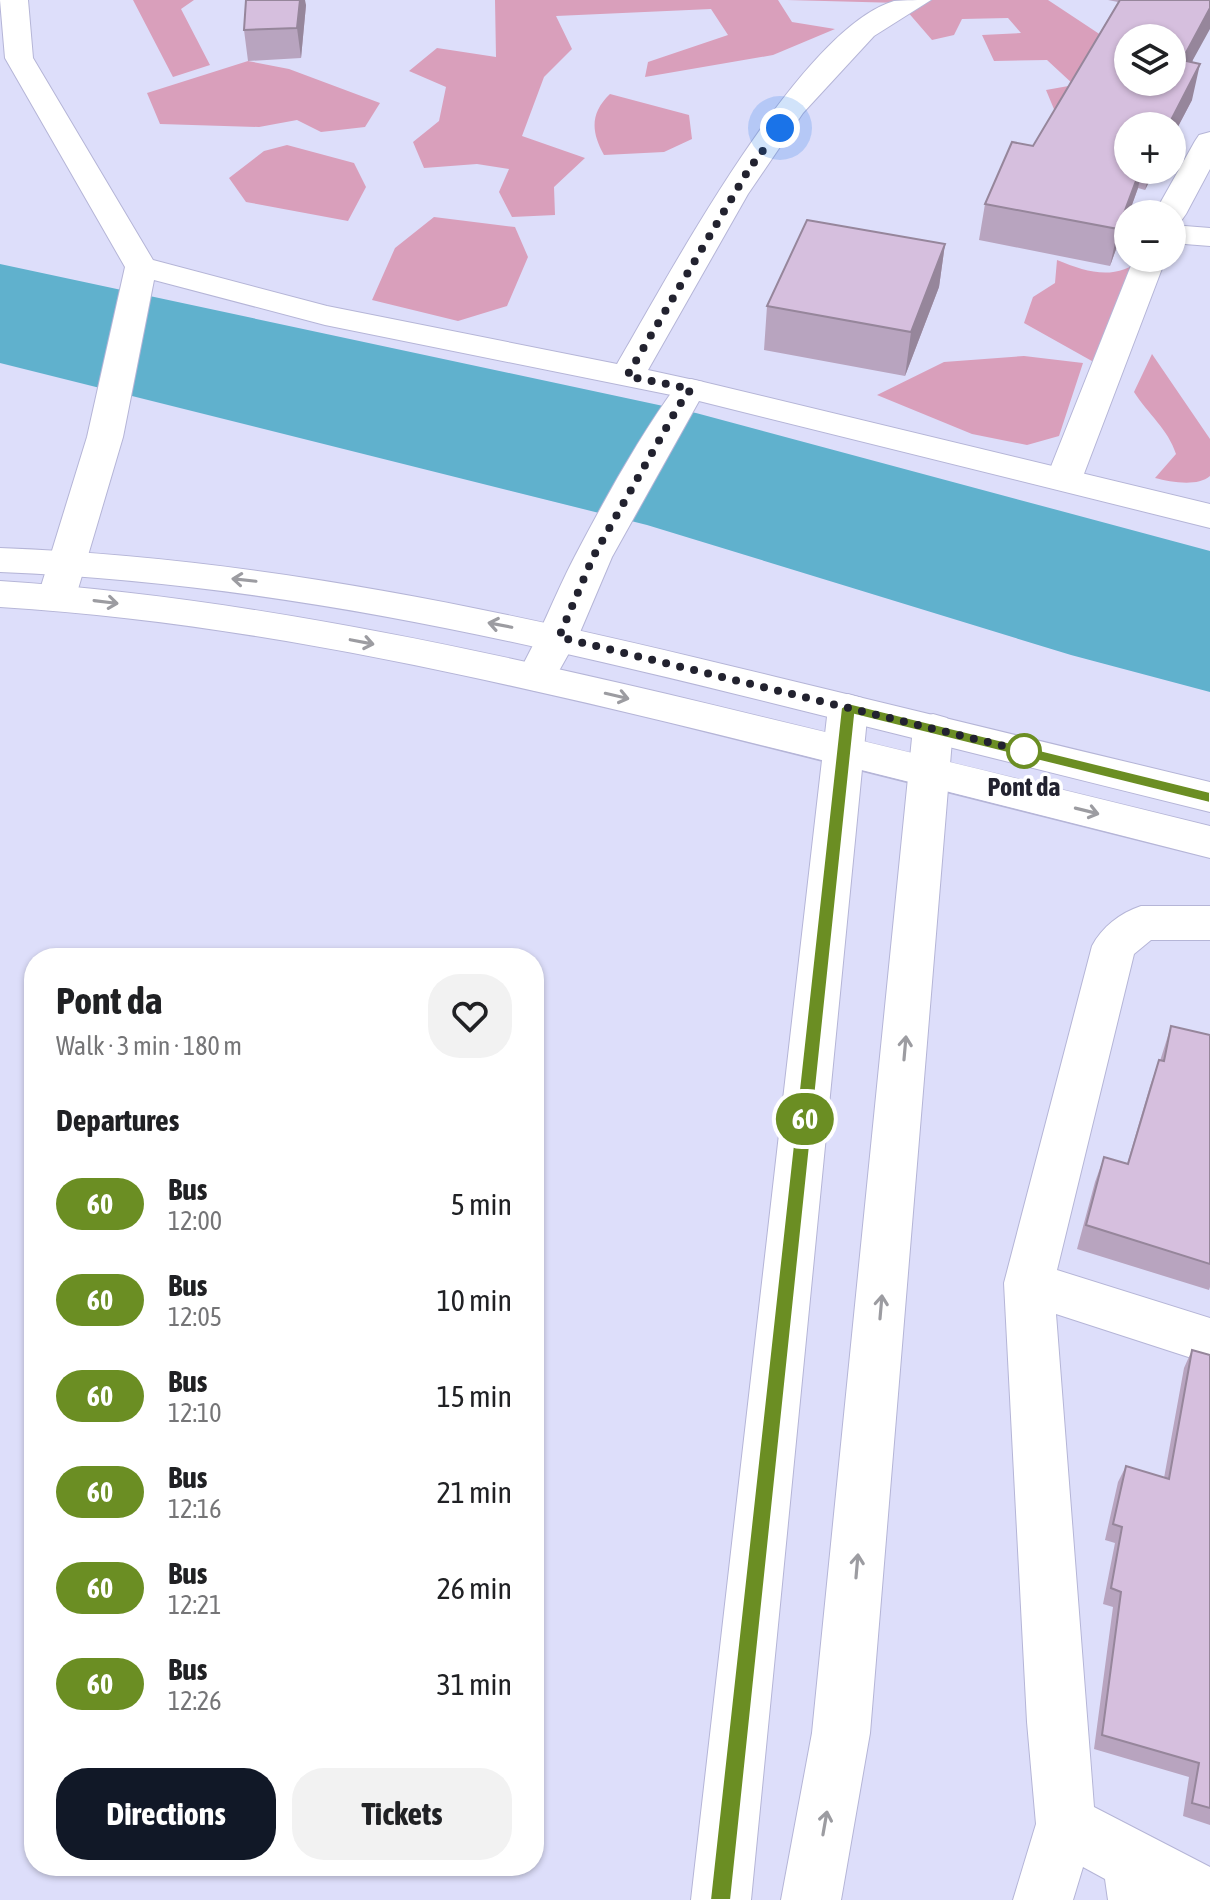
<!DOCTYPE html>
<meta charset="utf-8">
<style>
:root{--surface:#fff;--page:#f2f2f2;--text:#202124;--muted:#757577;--accent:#111827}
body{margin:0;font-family:"Asap Condensed",sans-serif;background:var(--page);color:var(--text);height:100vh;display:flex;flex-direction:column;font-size:30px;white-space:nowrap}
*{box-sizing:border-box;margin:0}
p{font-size:26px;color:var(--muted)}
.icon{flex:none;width:44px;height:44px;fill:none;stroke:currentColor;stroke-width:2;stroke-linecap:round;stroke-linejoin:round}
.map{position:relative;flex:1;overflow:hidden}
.details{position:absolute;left:24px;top:948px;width:520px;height:928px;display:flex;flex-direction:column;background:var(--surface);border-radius:32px;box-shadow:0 2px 6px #0004}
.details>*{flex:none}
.badge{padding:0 16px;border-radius:26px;font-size:28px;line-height:52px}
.tools{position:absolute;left:1114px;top:24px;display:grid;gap:16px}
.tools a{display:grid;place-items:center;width:72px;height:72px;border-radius:50%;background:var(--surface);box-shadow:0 2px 6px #0004;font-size:40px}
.you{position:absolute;width:40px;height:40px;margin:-20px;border:6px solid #fff;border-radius:50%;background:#1a73e8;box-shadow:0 0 0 12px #1a73e833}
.map>.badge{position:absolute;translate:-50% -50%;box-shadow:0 0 0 4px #fff}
h2{padding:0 32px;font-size:30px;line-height:72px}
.round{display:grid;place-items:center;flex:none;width:84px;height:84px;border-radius:32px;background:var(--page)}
.head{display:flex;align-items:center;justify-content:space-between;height:136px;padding:0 32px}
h1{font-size:38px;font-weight:700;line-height:60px}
.primary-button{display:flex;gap:16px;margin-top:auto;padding:16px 32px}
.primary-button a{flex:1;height:92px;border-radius:32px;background:var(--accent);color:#fff;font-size:32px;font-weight:700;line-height:92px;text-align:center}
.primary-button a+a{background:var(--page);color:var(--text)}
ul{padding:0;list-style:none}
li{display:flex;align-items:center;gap:24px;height:96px;padding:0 32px}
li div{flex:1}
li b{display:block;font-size:30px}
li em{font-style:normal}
li .badge{min-width:88px;font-weight:700;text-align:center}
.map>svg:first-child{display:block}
.green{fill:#d99fbb}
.water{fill:#60b1cd}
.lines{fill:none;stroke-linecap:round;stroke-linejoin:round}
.minor-casing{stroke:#b5b5d7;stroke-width:2}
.tertiary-casing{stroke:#b5b5d7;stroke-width:2}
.secondary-casing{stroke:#b5b5d7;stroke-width:2}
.primary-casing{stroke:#b5b5d7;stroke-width:2}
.minor{fill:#fff;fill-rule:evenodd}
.tertiary{fill:#fff;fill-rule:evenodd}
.secondary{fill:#fff;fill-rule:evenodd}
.primary{fill:#fff;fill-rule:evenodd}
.wall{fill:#b8a4bf}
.shaded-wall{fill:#96869b}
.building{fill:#d6bfde;stroke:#96869b;stroke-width:2;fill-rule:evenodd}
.oneway{stroke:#9c9ca1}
.line{fill:#6b8e23;stroke:#fff;stroke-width:2}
.walk{stroke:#22222f;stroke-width:8;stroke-dasharray:0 14.4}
.stop-dot{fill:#fff;stroke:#6b8e23;stroke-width:4}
.labels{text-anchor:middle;stroke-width:7;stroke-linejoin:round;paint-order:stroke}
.stop-label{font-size:26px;font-weight:bold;fill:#22222f;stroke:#fff}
</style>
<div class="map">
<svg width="1210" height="1900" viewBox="0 0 1210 1900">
<rect width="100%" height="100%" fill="#dddefa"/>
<!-- green -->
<path class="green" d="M133,0H194L181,9L210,65L173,77Z
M495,0H778L792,22L835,29L773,55L645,77L648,62L728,35L711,9L556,16L572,49L544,77L522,136L585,158L554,187L555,215L512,217L499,192L509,169L477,164L424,168L413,142L439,121L446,87L409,71L437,48L496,57Z
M787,0H1048L1116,45L1056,114L1046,90L1074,85L1047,60L994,61L982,35L1021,33L1008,18L962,19L954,35L932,40L900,3Z
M248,61L289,69L380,103L365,127L321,132L297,120L259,127L160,124L147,93Z
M610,94L689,115L692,139L664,152L604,155C591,132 590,113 610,94Z
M287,145L354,163L366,187L348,221L246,202L229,178L264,151Z
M434,217L515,227L528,257L507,306L458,321L372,300L395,248Z
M1144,258L1099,365L1024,323L1033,297L1055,283L1057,260C1089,273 1115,281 1144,258Z
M1152,354L1210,439V476C1197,487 1171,482 1155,478L1176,454C1168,429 1148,414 1134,392Z
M1024,356L1083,363L1059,436L1027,445L972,434L877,395L944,362Z"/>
<!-- water -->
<path class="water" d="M0,264L696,413L1210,551V692L1071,655L647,525L0,363Z"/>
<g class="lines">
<!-- minor casing -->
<g class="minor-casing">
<path id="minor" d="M0,0H28L33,58L153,260L327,306L617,364C668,277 799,29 894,1C905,0 920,0 931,0L874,36L803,113L748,194L648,370L703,382L708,389L703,396L691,399L325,325L154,280L123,437L76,596L70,605L57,609L44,605L38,596L87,437L125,267L5,58Z
M1210,132V169L1186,214L1181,221L1172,223V214H1154L1195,141L1199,135Z
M1172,225L1210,228V246L1172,243Z
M1134,258H1166L1082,479L1077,487L1064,490L1051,487L1046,479Z
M1141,906H1210V940H1151L1134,954L1057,1270L1210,1318V1364L1056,1314L1094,1807L1210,1867V1900H1108L1105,1879L1083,1867L1073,1900H1013L1036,1824L1027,1722L1004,1283L1092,946C1102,927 1120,913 1141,906Z"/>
</g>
<!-- tertiary casing -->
<g class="tertiary-casing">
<path id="tertiary" d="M691,379L1210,504V528L699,401L612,557L578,637L550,687L536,691L522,687L516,677C539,638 554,596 575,556C606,497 640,435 679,382Z"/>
</g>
<!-- secondary casing -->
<g class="secondary-casing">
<path id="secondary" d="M0,548C269,558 516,613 776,677C920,712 1065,747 1210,782V812C1065,776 921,740 776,704C514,639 271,583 0,572Z
M0,581C227,596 446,642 667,694C848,737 1029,781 1210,826V858C1029,812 848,766 667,722C446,669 227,621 0,607Z"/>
</g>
<!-- primary casing -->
<g class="primary-casing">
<path id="primary" d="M848,694L862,698L868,708L751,1900H691L828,708L834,698Z
M933,714L947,718L953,728L870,1733L841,1900H781L812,1733L913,728L919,718Z"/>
</g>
<!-- minor -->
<use href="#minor" class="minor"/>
<!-- tertiary -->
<use href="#tertiary" class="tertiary"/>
<!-- secondary -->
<use href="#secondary" class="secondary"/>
<!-- primary -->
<use href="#primary" class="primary"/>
</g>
<!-- wall -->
<path class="wall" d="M1108,0H1210L1192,63V100L1172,138V126L1128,170H1155L1145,190L1138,188L1110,266L979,240L985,204L1033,146L1118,2Z
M306,5L301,58L248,61L244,30Z
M945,244L939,287L905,376L764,350L767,306Z
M1171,1026L1210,1035V1287L1209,1290L1077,1249L1095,1182L1104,1157L1127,1164L1150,1086L1159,1060L1160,1061Z
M1192,1350L1210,1355V1825L1183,1816L1189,1777L1094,1749L1113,1607L1103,1604L1115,1543L1105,1540L1118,1482L1126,1466L1164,1478L1184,1368Z"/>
<!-- shaded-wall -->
<path class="shaded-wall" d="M300,0H305L306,5L301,58L297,28Z
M1210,8V29L1173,96L1182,60Z
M1200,64L1192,100L1172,138V126H1168Z
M1140,170H1142L1138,188L1110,266L1118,229Z
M1150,170H1155L1145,190Z
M945,244L939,287L905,376L911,332Z"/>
<!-- building -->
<path class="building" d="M246,0H300L297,28L244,30Z
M1120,0H1210V8L1182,60L1200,64L1168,126H1128V170H1140L1118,229L985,204L1012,142L1033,146ZM1128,38H1172V82H1128Z
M807,220L945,244L911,332L767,306Z
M1171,1026L1210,1035V1264L1086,1225L1104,1157L1128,1164L1159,1060L1164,1061Z
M1192,1350L1210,1355V1808L1192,1803L1199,1763L1102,1735L1121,1592L1111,1588L1122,1527L1113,1524L1126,1466L1169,1479Z"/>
<!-- one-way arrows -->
<defs><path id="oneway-shaft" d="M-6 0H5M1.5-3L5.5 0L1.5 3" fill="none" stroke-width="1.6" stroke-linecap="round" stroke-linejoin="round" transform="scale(2)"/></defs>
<g class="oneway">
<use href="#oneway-shaft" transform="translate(244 580) rotate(-174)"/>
<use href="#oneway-shaft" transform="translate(106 602) rotate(7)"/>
<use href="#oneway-shaft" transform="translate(500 625) rotate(-169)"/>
<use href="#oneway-shaft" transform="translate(362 642) rotate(11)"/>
<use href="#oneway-shaft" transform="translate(617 696) rotate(13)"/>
<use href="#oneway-shaft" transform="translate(1087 811) rotate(14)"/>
<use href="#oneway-shaft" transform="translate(905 1048) rotate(-85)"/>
<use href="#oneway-shaft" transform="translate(881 1307) rotate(-85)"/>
<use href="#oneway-shaft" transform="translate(857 1566) rotate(-85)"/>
<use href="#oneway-shaft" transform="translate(825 1823) rotate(-80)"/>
</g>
<!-- line -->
<path class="line" d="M848,703L1210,792V803L855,715L731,1900H710L841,708Z"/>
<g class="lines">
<!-- walk -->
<path class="walk" d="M780,128L749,169L627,376L691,389L678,407L593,557L559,637L1024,751"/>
</g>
<!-- markers -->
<circle class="stop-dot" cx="1024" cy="751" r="16"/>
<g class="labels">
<!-- stop labels -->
<g class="stop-label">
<text x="1024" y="796">Pont da</text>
</g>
</g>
</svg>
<div class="tools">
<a><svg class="icon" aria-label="layers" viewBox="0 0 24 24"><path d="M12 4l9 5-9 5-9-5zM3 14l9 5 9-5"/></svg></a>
<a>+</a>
<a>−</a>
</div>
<div class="you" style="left:780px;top:128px"></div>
<b class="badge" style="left:805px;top:1119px;background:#6b8e23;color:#fff">60</b>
<section class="details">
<div class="head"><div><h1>Pont da</h1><p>Walk · 3 min · 180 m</p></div><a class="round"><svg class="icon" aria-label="heart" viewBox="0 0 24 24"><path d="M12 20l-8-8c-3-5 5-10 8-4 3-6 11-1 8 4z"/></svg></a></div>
<h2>Departures</h2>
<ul>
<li><span class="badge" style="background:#6b8e23;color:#fff">60</span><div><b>Bus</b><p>12:00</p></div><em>5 min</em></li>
<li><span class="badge" style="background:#6b8e23;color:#fff">60</span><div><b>Bus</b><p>12:05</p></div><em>10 min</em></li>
<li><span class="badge" style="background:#6b8e23;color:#fff">60</span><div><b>Bus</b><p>12:10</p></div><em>15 min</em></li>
<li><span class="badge" style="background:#6b8e23;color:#fff">60</span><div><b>Bus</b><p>12:16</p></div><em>21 min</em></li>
<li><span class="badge" style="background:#6b8e23;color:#fff">60</span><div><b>Bus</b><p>12:21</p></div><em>26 min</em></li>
<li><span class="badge" style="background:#6b8e23;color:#fff">60</span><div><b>Bus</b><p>12:26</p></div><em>31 min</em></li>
</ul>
<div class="primary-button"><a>Directions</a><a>Tickets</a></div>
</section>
</div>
